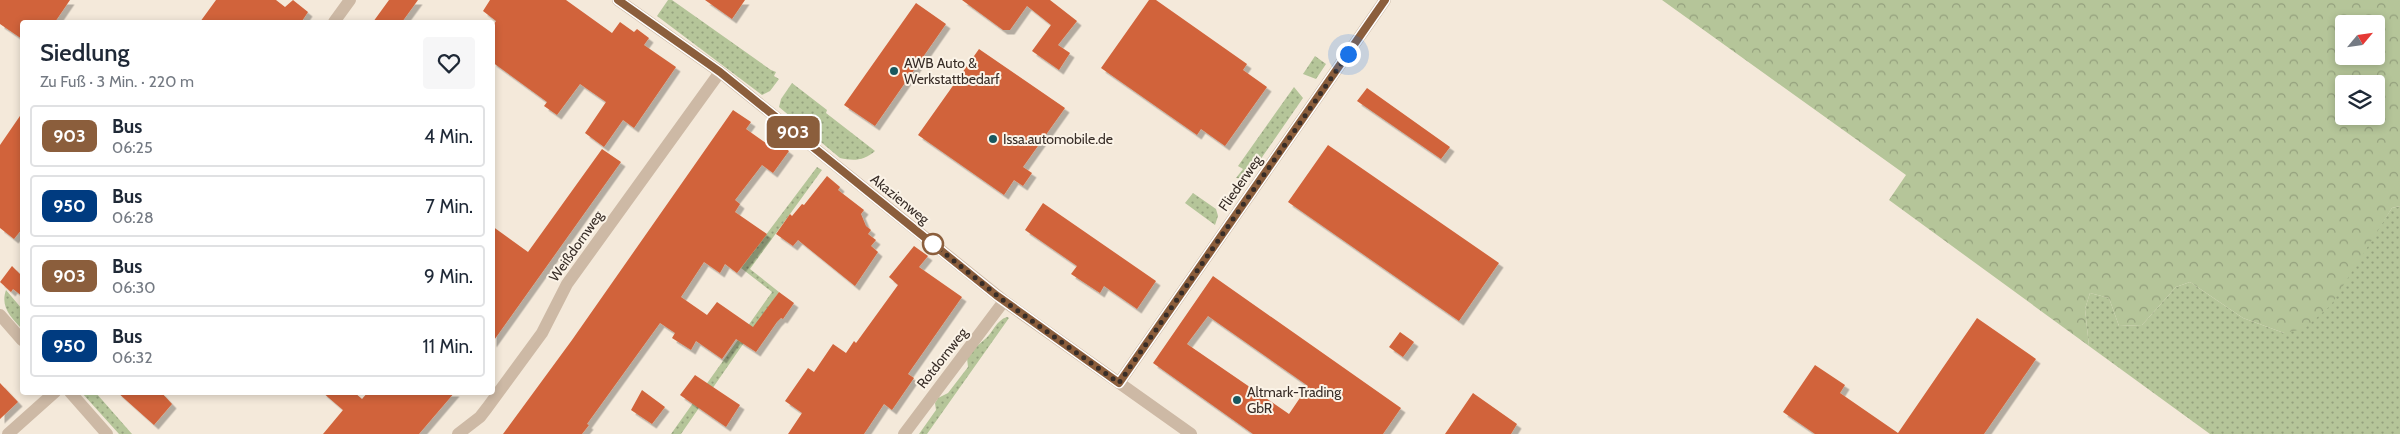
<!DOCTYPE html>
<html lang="de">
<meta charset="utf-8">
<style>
:root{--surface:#fff;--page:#f6f6f7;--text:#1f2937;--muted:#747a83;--line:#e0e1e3}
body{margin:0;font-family:Cabin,sans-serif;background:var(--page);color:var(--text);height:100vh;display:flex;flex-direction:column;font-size:19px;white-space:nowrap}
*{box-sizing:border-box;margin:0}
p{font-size:16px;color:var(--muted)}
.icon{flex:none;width:28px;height:28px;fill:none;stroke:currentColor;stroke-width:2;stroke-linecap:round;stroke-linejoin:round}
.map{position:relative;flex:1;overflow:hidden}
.details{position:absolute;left:20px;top:20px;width:475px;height:375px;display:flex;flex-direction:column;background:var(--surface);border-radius:5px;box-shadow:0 2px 8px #0003}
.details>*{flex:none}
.badge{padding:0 10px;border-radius:8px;font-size:18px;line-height:32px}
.needle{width:32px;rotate:61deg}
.controls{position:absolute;left:2335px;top:15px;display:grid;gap:10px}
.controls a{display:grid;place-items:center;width:50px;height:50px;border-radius:5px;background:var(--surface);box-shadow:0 2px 8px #0003;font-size:25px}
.you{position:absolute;width:25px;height:25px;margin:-12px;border:4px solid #fff;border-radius:50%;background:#1a73e8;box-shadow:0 0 0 8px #1a73e833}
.map>.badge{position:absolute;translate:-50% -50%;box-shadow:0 0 0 2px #fff}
.round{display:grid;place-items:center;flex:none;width:52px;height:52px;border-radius:5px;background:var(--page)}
.summary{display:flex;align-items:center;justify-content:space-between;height:85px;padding:0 20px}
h1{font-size:24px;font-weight:600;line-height:38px}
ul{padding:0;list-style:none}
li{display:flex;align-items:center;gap:15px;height:62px;margin:0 10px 8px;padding:0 10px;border:2px solid var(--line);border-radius:5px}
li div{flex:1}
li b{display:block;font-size:19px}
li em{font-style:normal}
li .badge{min-width:55px;font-weight:700;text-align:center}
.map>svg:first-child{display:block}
.grass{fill:url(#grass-dots)}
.forest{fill:url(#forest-crowns);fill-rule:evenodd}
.building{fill:#d1643b;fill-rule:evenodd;filter:url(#shadow)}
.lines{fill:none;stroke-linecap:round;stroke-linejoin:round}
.minor{stroke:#cdb9a5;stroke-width:12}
.line-casing{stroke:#fff;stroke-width:11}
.line{stroke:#8b5e3c;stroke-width:8}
.walk{stroke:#382d27;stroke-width:5;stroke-dasharray:0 9}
.poi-dot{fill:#18575e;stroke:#fbf3e7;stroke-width:2}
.stop-dot{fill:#fff;stroke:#8b5e3c;stroke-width:2.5}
.labels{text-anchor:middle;stroke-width:4;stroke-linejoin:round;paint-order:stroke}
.poi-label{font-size:14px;fill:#382d27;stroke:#fbf3e7;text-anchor:start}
.street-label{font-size:14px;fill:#382d27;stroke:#fbf3e7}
</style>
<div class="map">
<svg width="2400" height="434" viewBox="0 0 2400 434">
<defs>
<pattern id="grass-dots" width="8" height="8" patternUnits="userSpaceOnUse" patternTransform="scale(1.25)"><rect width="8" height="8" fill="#b5c599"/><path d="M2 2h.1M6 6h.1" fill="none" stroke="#94a07d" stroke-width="1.8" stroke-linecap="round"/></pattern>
<pattern id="forest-crowns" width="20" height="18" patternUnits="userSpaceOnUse" patternTransform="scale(1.25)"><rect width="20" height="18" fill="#b5c599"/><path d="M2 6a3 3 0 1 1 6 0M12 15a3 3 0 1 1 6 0" fill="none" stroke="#94a07d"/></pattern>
<filter id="shadow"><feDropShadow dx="4.5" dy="4.5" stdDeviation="0" flood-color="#0004"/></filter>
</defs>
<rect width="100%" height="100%" fill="#f4e9da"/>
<!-- grass -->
<path class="grass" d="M668,0H672L771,70L776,72L774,76L779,79L770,91L762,95L657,16Z
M1315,56L1326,64L1316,79L1303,74Z
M792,83L827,110L826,113L875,151C864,161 853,161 840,158L779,107L781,99Z
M1294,87L1303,98L1247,179L1236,178L1243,169L1238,166Z
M817,167L822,170L750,269L779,292L681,434H671L772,292L741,268Z
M1193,193L1216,209L1218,216L1215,225L1185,203Z
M2400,206V434H2210L2089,346L2085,309L2090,293L2109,298L2119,326L2142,325L2176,287L2190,282L2243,318L2284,333L2362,253L2392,208Z
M6,290L22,309V329C11,317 0,307 6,290Z
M1007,317L1009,318L927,434H919L936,410L935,403L938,398L948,393L968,367L967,358C972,350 977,346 984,340C993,333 996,320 1007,317Z
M82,393H96L132,434H119Z"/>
<!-- forest -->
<path class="forest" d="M1662,0H2400V206L2392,208L2331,305L2304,329L2284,333L2243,318L2190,282L2176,287L2142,325L2119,326L2109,298L2090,293L2085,309L2089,346L1889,200L1906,175ZM2344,24H2376V56H2344ZM2344,84H2376V116H2344Z"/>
<!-- building -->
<path class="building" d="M0,0H70L55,22H22V39L0,24Z
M216,0H276L285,7L293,0L308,12L302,21L304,22H200Z
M389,0H418L402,22H373Z
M490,0H566L612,33L620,22L634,32L637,29L649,38L644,45L676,67L634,128L623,120L604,147L585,133L606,102L580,84L557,115L544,106L547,102L492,62V27L496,21L483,11Z
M705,0H745L732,19Z
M962,0H1050L1077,21L1058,45L1070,53L1059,70L1032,51L1051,25L1027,6L1010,30H1003Z
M1149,0H1156L1247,64L1243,70L1267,87L1225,146L1201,129L1197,135L1101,68Z
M916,3L946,24L875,126L844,105Z
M979,49L1065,108L1023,167L1032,173L1023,186L1014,180L1004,195L918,135Z
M1367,88L1450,147L1441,159L1357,101Z
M733,110L751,122L746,129L770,146L774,140L789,151L773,173L762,165L735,200L740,204L735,212L767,234L737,273L725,264L720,273L704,262L681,297L707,315L717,302L753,327L779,292L794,303L783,319L781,318L777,322L756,352L736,339L722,359L696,341L691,350L672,338L675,333L660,323L587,424L589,425L582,434H503L572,340Z
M22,113V229L14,239L0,228V145Z
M1328,145L1499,263L1459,321L1288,202Z
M602,149L621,162L492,343V226L528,252Z
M827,176L840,187L838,190L864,210L861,214L866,226L871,230L868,234L876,240L871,246L878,252L855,286L798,240L793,246L776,234L790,214L792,216L802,204L804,205Z
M1043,203L1156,281L1137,309L1104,286L1100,293L1071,274L1077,266L1025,230Z
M914,246L928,256L919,267L962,297L908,374L914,378L892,410L884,404L864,434H788L802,413L785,401L808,368L814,372L833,344L846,353L854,341L856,343L898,285L889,277Z
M12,266L22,276V296L13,289L11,292L0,282Z
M1213,276L1401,408L1383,434H1253L1153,363ZM1208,316L1308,386L1289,414L1187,344Z
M1977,318L2036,359L1984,434H1815L1783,412L1815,365L1845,385L1840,393L1898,433Z
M1400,332L1414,342L1403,357L1389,347Z
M695,375L740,405L726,427L680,395Z
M0,383L18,402L0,419Z
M642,390L665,407L652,424L631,410Z
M117,392H161L172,404L154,425Z
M322,392H354L362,399L368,392H455L419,434H323L343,410Z
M1473,393L1517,424L1511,434H1445Z"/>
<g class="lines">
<!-- minor -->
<path class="minor" d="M618,0L720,72L1004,301L1191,434
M334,22L350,0
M0,315L22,340
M1119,383L1385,0
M70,392L107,434
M8,434L55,392
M458,434L480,417L487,408L542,333L567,284L720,72
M904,434L1004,301"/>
</g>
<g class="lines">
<!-- line casing -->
<g class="line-casing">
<path id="line" d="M618,0L720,72L996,295L1119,383L1385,0"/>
</g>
<!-- line -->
<use href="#line" class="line"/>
<!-- walk -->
<path class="walk" d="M933,244L1004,301L1119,383L1348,54"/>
</g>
<!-- markers -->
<g class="poi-dot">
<circle cx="894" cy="71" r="5"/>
<circle cx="993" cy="139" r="5"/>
<circle cx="1237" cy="400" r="5"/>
</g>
<circle class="stop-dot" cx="933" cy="244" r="10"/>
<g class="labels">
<!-- poi labels -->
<g class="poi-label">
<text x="904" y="68">AWB Auto &amp;<tspan x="904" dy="16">Werkstattbedarf</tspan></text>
<text x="1003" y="144">Issa.automobile.de</text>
<text x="1247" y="397">Altmark-Trading<tspan x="1247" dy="16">GbR</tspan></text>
</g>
<!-- street labels -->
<g class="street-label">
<text transform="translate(1240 183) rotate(-55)" y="5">Fliederweg</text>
<text transform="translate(900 199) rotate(39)" y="5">Akazienweg</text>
<text transform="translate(576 246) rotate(-55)" y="5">Weißdornweg</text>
<text transform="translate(942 358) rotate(-52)" y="5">Rotdornweg</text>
</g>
</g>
</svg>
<div class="controls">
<a><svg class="needle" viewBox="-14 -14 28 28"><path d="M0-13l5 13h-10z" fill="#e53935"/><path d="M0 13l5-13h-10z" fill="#747a83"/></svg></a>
<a><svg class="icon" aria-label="layers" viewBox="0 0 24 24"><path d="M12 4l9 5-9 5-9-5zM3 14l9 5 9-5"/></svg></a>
</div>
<div class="you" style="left:1348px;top:54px"></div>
<b class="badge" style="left:793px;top:132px;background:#8b5e3c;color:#fff">903</b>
<section class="details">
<div class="summary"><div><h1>Siedlung</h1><p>Zu Fuß · 3 Min. · 220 m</p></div><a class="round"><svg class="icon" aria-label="heart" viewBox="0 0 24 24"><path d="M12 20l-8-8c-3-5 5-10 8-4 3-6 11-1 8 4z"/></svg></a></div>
<ul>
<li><span class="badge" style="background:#8b5e3c;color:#fff">903</span><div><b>Bus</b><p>06:25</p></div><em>4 Min.</em></li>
<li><span class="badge" style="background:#003b80;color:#fff">950</span><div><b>Bus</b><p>06:28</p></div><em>7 Min.</em></li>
<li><span class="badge" style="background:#8b5e3c;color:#fff">903</span><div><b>Bus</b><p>06:30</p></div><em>9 Min.</em></li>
<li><span class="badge" style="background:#003b80;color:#fff">950</span><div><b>Bus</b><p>06:32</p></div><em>11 Min.</em></li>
</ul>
</section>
</div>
